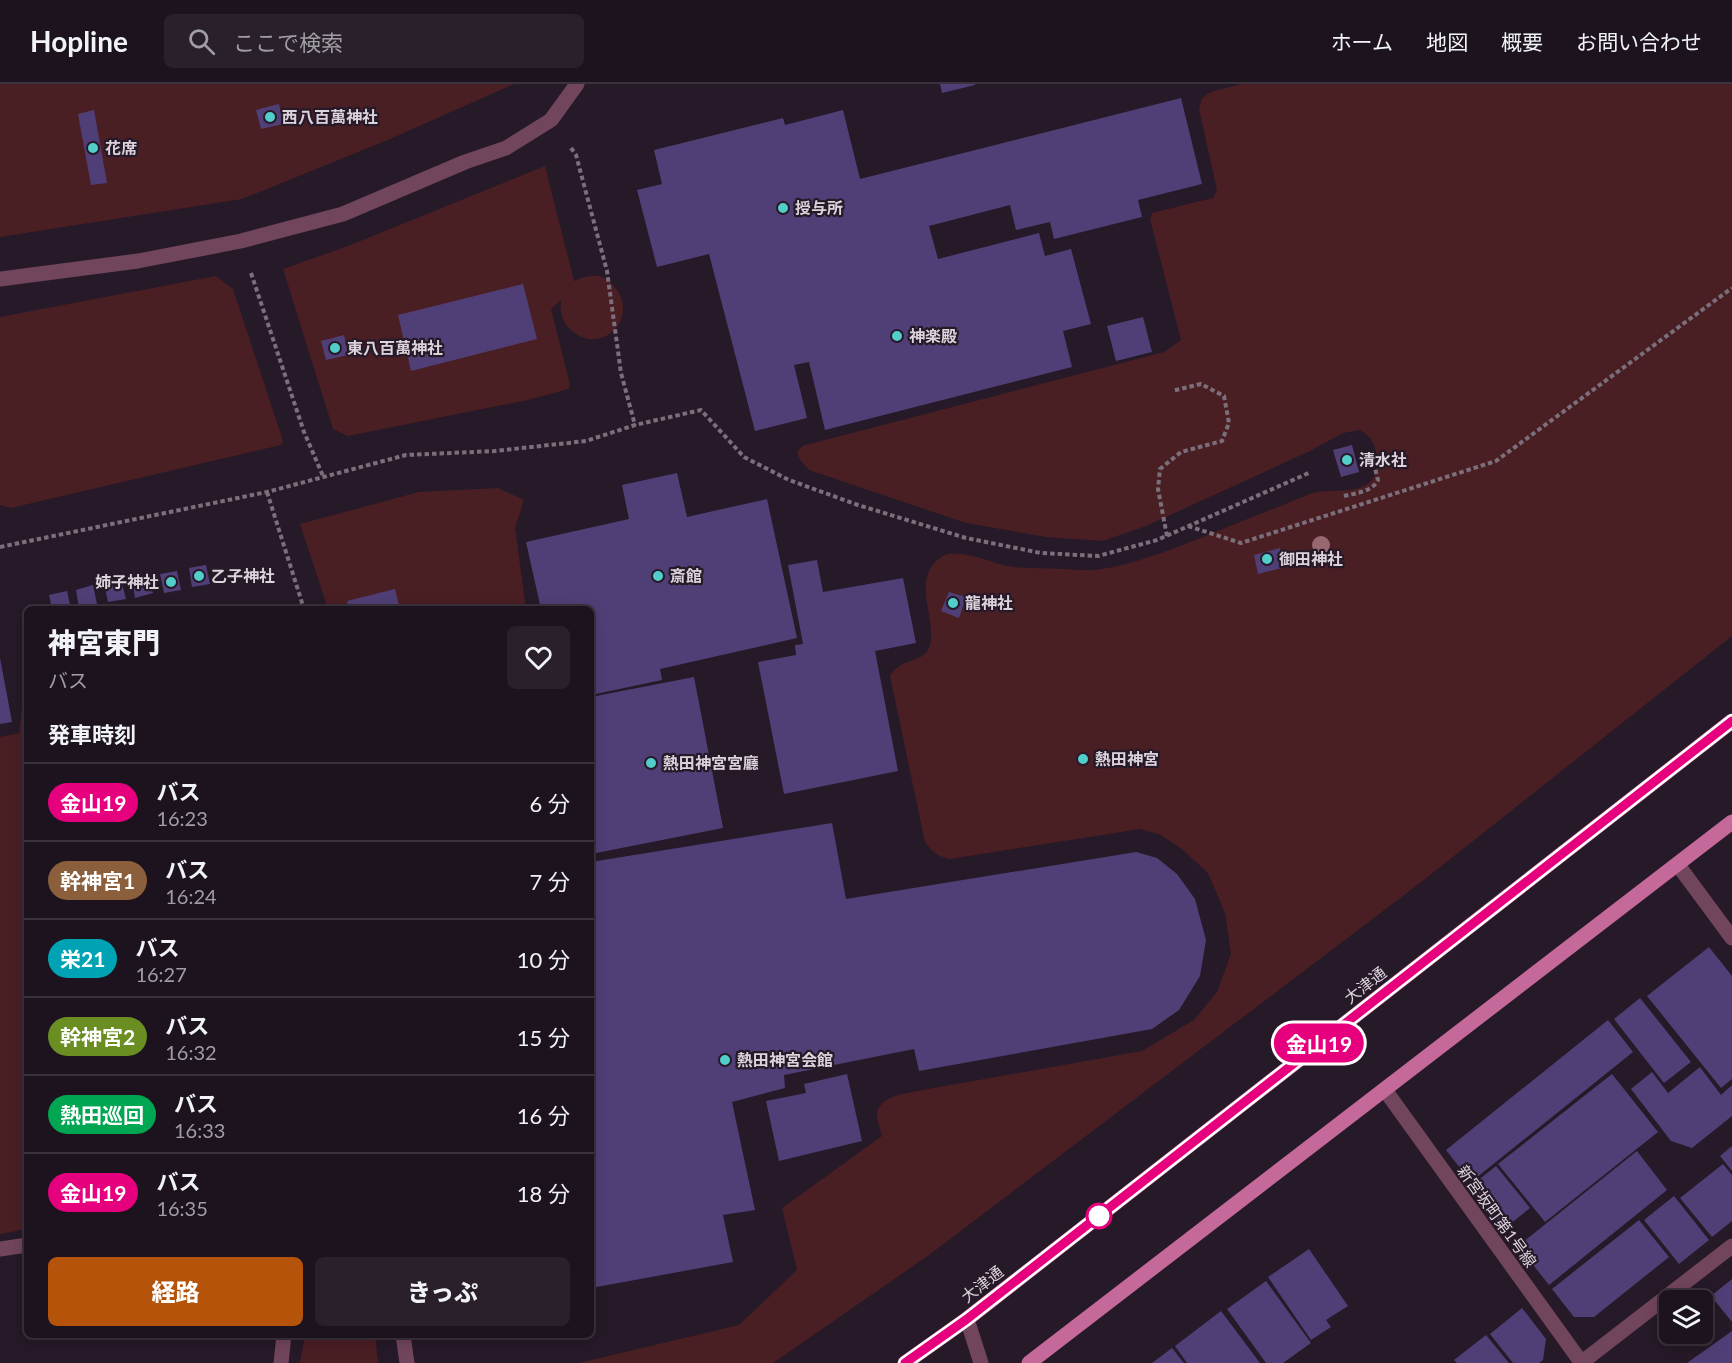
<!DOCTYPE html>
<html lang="ja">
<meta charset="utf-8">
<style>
:root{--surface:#1c131e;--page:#29202b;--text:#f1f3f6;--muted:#a09ea4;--line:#3a323c;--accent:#b45309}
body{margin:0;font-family:Lato,"Noto Sans JP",sans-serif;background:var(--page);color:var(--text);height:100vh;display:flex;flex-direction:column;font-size:22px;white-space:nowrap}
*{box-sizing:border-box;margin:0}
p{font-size:20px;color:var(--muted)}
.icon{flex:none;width:33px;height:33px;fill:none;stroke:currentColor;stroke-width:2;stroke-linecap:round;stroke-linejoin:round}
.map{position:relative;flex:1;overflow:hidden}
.sheet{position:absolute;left:24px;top:522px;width:570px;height:732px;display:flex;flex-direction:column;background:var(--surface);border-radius:9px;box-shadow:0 3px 15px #0003,0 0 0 2px var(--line)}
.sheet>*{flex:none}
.badge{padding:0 12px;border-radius:20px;font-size:21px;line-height:39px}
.tools{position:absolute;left:1659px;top:1206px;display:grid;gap:12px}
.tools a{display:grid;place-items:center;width:54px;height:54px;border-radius:9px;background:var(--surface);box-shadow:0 3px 15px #0003,0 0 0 2px var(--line);font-size:30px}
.map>.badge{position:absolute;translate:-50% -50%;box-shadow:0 0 0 3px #fff}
h2{padding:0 24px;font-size:22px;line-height:54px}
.round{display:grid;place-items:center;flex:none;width:63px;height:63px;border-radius:9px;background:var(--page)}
.head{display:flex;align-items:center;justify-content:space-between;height:102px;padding:0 24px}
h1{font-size:28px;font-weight:800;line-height:45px}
.primary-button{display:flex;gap:12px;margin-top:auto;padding:12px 24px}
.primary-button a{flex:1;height:69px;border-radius:9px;background:var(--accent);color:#fff;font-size:24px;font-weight:800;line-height:69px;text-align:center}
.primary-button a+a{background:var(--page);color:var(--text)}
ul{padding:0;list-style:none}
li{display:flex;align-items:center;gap:18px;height:78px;padding:0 24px;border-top:2px solid var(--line)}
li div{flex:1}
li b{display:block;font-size:22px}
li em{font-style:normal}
li .badge{min-width:66px;font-weight:700;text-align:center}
header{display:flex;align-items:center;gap:36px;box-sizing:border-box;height:84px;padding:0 30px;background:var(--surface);border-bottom:2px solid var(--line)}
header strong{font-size:28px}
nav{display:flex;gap:33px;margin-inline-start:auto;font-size:21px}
.search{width:420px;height:54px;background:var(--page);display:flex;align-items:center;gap:15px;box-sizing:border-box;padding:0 21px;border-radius:9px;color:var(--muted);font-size:22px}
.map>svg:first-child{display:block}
.green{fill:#4a1f24}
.building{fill:#503f76}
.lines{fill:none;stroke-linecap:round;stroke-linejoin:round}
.path{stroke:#7b6f7c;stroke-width:4;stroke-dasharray:4.5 3;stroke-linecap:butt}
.minor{stroke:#71455c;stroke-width:15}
.major{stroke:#c4699a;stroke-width:15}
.tree{fill:#996771}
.line-casing{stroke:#fff;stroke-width:14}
.line{stroke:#e6007e;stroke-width:9}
.poi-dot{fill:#53cdca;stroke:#261928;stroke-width:2}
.stop-dot{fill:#fff;stroke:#e6007e;stroke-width:3}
.labels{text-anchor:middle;stroke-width:4.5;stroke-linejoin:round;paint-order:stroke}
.poi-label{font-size:16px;font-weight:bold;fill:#dbd2dc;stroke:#261928;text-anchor:start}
.street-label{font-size:16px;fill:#dbd2dc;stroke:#261928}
</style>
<header>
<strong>Hopline</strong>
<div class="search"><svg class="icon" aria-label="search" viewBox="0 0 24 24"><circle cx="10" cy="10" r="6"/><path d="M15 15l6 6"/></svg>ここで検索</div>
<nav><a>ホーム</a><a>地図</a><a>概要</a><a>お問い合わせ</a></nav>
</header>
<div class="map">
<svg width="1732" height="1279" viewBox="0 0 1732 1279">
<rect width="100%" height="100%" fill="#261928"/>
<!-- green -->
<path class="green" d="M0,0H514L390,55L242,115L0,153Z
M1241,0H1732V552L1420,799L929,1171L773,1279H579L739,1241L797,1186L782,1124L882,1052C881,1046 877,1038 877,1032C877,1013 903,1010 917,1007L1142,967L1194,936L1217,908L1231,870L1225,829L1208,789L1183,766L1161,751L1140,745L949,775C938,772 932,768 925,758L890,592C900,573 926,580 930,561C937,533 909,493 943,472C959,463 995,481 1013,483C1030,485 1047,484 1064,485C1074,485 1085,487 1095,486C1134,481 1172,465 1208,451C1242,437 1276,424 1310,410C1328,403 1356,412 1371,397C1382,386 1378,366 1370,354C1368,351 1363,348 1360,346L1343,349L1310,367L1146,442L1103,457L1046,453L966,439L809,386L801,377L797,369L802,362L1164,268L1181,256L1150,135L1152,129L1213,114L1217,106L1199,25L1202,14L1211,8Z
M545,82L574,197C587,191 601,188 612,200C644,232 600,275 570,245C561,237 560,227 561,216L551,225L570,301L568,305L528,316L348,352L333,345L283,185L348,162Z
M216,192L233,205L283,357L281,361L11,424L0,421V233Z
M498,404L524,416L515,444L526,525H328L300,440L419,408Z
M27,583V1145L0,1150V653L19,649Z
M305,1251H375L378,1279H300Z"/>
<!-- building -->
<path class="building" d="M940,0H975V1L942,9Z
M1181,14L1202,100L1138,116L1142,133L1054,155L1050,138L1016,146L1010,121L929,142L938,175L1039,149L1045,172L1071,165L1091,240L1063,247L1072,283L825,346L809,278L794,281L807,334L755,347L709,170L657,183L637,106L662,100L654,66L783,34L785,41L843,26L860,95Z
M279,20L283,40L261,45L256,26Z
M94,26L107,99L91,101L78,30Z
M523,200L537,255L411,287L398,231Z
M1143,233L1152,268L1116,277L1107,242Z
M344,251L348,271L326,276L321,257Z
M1352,361L1359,388L1341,393L1333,366Z
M677,389L687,433L767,415L797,554L660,585L662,596L591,611V525H541L526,458L629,435L622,401Z
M1280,464L1285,483L1258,490L1254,471Z
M817,476L823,508L903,494L916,559L875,567L898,687L784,710L758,578L796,571L795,561L803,560L788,481Z
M206,481L210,500L192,503L189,484Z
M177,487L181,506L164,509L160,490Z
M149,491L153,509L135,514L132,495Z
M121,496L126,515L108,518L104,499Z
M93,501L97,520L79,524L76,506Z
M395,505L400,525H349L347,517Z
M67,507L71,525H52L49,511Z
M949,508L966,513L959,534L941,527Z
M0,574L12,638L0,640Z
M694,593L723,744L591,770V613Z
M832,739L846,815L1136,768L1157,774L1177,790L1195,815L1206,856L1200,892L1179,926L1152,945L919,987L914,965L784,991L785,1004L732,1018L755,1126L723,1131L733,1178L591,1204V778Z
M1709,863L1732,892V995L1721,1004L1647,912Z
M1640,914L1691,978L1664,999L1614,935Z
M1608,936L1633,968L1471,1098L1446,1066Z
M1700,983L1721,1011L1732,1001V1032L1692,1064L1671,1057L1631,1005L1652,988L1668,1009Z
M847,990L862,1057L779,1077L766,1017L806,1009L804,1000Z
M1612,990L1658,1048L1545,1138L1498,1080Z
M1732,1062V1087L1720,1072Z
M1637,1067L1667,1106L1549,1201L1518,1162Z
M1723,1080L1732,1091V1137L1712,1153L1680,1114Z
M1496,1082L1530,1124L1504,1145L1471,1102Z
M1674,1112L1709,1156L1679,1180L1644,1136Z
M1639,1136L1669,1173L1594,1233H1574L1552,1205Z
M1309,1165L1348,1222L1326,1236L1331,1243L1311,1256L1268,1193Z
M1732,1195V1238L1711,1212Z
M1266,1197L1311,1259L1283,1279H1266L1227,1225Z
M1522,1224L1546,1255L1543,1276L1539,1279H1513L1490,1250Z
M1221,1227L1260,1279H1187L1175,1262Z
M1732,1247V1279H1687Z
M1486,1251L1509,1279H1457L1454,1276Z
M1172,1264L1184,1279H1152Z"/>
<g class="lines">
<!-- path -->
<path class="path" d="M571,64L576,71L607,187L621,289L635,341
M251,189L304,348L323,392
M267,408L304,525
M1344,412C1356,409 1372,408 1378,396L1372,373
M1188,442L1241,459L1496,377L1732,204
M1167,452L1158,405L1160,385L1181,368L1222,357L1229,339L1224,312L1201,300L1172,307
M0,463L267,408L406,371L495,367L586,357L635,341L701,326L744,373L789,396L858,421L966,454L1041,469L1098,472L1157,456L1311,388"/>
<!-- minor -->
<path class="minor" d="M0,195L138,177L241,157L343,130L465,78L506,64L551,36L577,0
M1678,781L1732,854
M1385,1006L1581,1278
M0,1165L27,1161
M967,1235L981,1279
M403,1251L407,1279
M281,1279L284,1251
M1581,1279L1732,1162"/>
<!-- major -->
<path class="major" d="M905,1279L967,1235L1732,637
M1029,1279L1732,738"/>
</g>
<!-- trees -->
<circle class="tree" cx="1321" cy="461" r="9"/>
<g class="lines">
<!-- line casing -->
<g class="line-casing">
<path id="line" d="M905,1279L967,1235L1732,637"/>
</g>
<!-- line -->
<use href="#line" class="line"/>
</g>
<!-- markers -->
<g class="poi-dot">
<circle cx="270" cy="33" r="6"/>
<circle cx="93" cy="64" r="6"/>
<circle cx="783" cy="124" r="6"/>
<circle cx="897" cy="252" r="6"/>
<circle cx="335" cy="264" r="6"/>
<circle cx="1347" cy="376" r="6"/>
<circle cx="1267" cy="475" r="6"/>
<circle cx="199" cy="492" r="6"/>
<circle cx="658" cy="492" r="6"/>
<circle cx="171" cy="498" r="6"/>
<circle cx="953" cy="519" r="6"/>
<circle cx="1083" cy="675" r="6"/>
<circle cx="651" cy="679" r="6"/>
<circle cx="725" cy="976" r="6"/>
</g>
<circle class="stop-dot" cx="1099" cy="1132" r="12"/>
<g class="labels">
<!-- poi labels -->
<g class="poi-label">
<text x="282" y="39">西八百萬神社</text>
<text x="105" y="70">花席</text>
<text x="795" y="130">授与所</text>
<text x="909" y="258">神楽殿</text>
<text x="347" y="270">東八百萬神社</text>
<text x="1359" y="382">清水社</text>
<text x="1279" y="481">御田神社</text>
<text x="211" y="498">乙子神社</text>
<text x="670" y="498">斎館</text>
<text x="159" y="504" text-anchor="end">姉子神社</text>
<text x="965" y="525">龍神社</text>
<text x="1095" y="681">熱田神宮</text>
<text x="663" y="685">熱田神宮宮廳</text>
<text x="737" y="982">熱田神宮会館</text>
</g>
<!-- street labels -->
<g class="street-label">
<text transform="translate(1365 901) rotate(-38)" y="6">大津通</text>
<text transform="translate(1497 1132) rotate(54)" y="6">新宮坂町第1号線</text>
<text transform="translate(982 1200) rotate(-38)" y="6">大津通</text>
</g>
</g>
</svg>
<div class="tools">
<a><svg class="icon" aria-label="layers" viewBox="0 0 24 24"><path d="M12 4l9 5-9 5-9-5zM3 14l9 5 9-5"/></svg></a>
</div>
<b class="badge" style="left:1319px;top:959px;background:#e6007e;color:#fff">金山19</b>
<section class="sheet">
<div class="head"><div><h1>神宮東門</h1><p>バス</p></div><a class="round"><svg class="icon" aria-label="heart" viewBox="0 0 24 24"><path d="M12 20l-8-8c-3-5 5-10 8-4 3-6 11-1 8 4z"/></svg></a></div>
<h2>発車時刻</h2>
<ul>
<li><span class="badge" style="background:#e6007e;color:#fff">金山19</span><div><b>バス</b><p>16:23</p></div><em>6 分</em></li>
<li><span class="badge" style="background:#8b5e3c;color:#fff">幹神宮1</span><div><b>バス</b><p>16:24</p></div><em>7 分</em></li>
<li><span class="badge" style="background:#00a3b4;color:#fff">栄21</span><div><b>バス</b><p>16:27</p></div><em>10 分</em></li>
<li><span class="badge" style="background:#6b8e23;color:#fff">幹神宮2</span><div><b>バス</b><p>16:32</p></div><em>15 分</em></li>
<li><span class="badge" style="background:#00a651;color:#fff">熱田巡回</span><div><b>バス</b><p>16:33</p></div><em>16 分</em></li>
<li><span class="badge" style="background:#e6007e;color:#fff">金山19</span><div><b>バス</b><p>16:35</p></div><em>18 分</em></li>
</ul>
<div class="primary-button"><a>経路</a><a>きっぷ</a></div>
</section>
</div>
